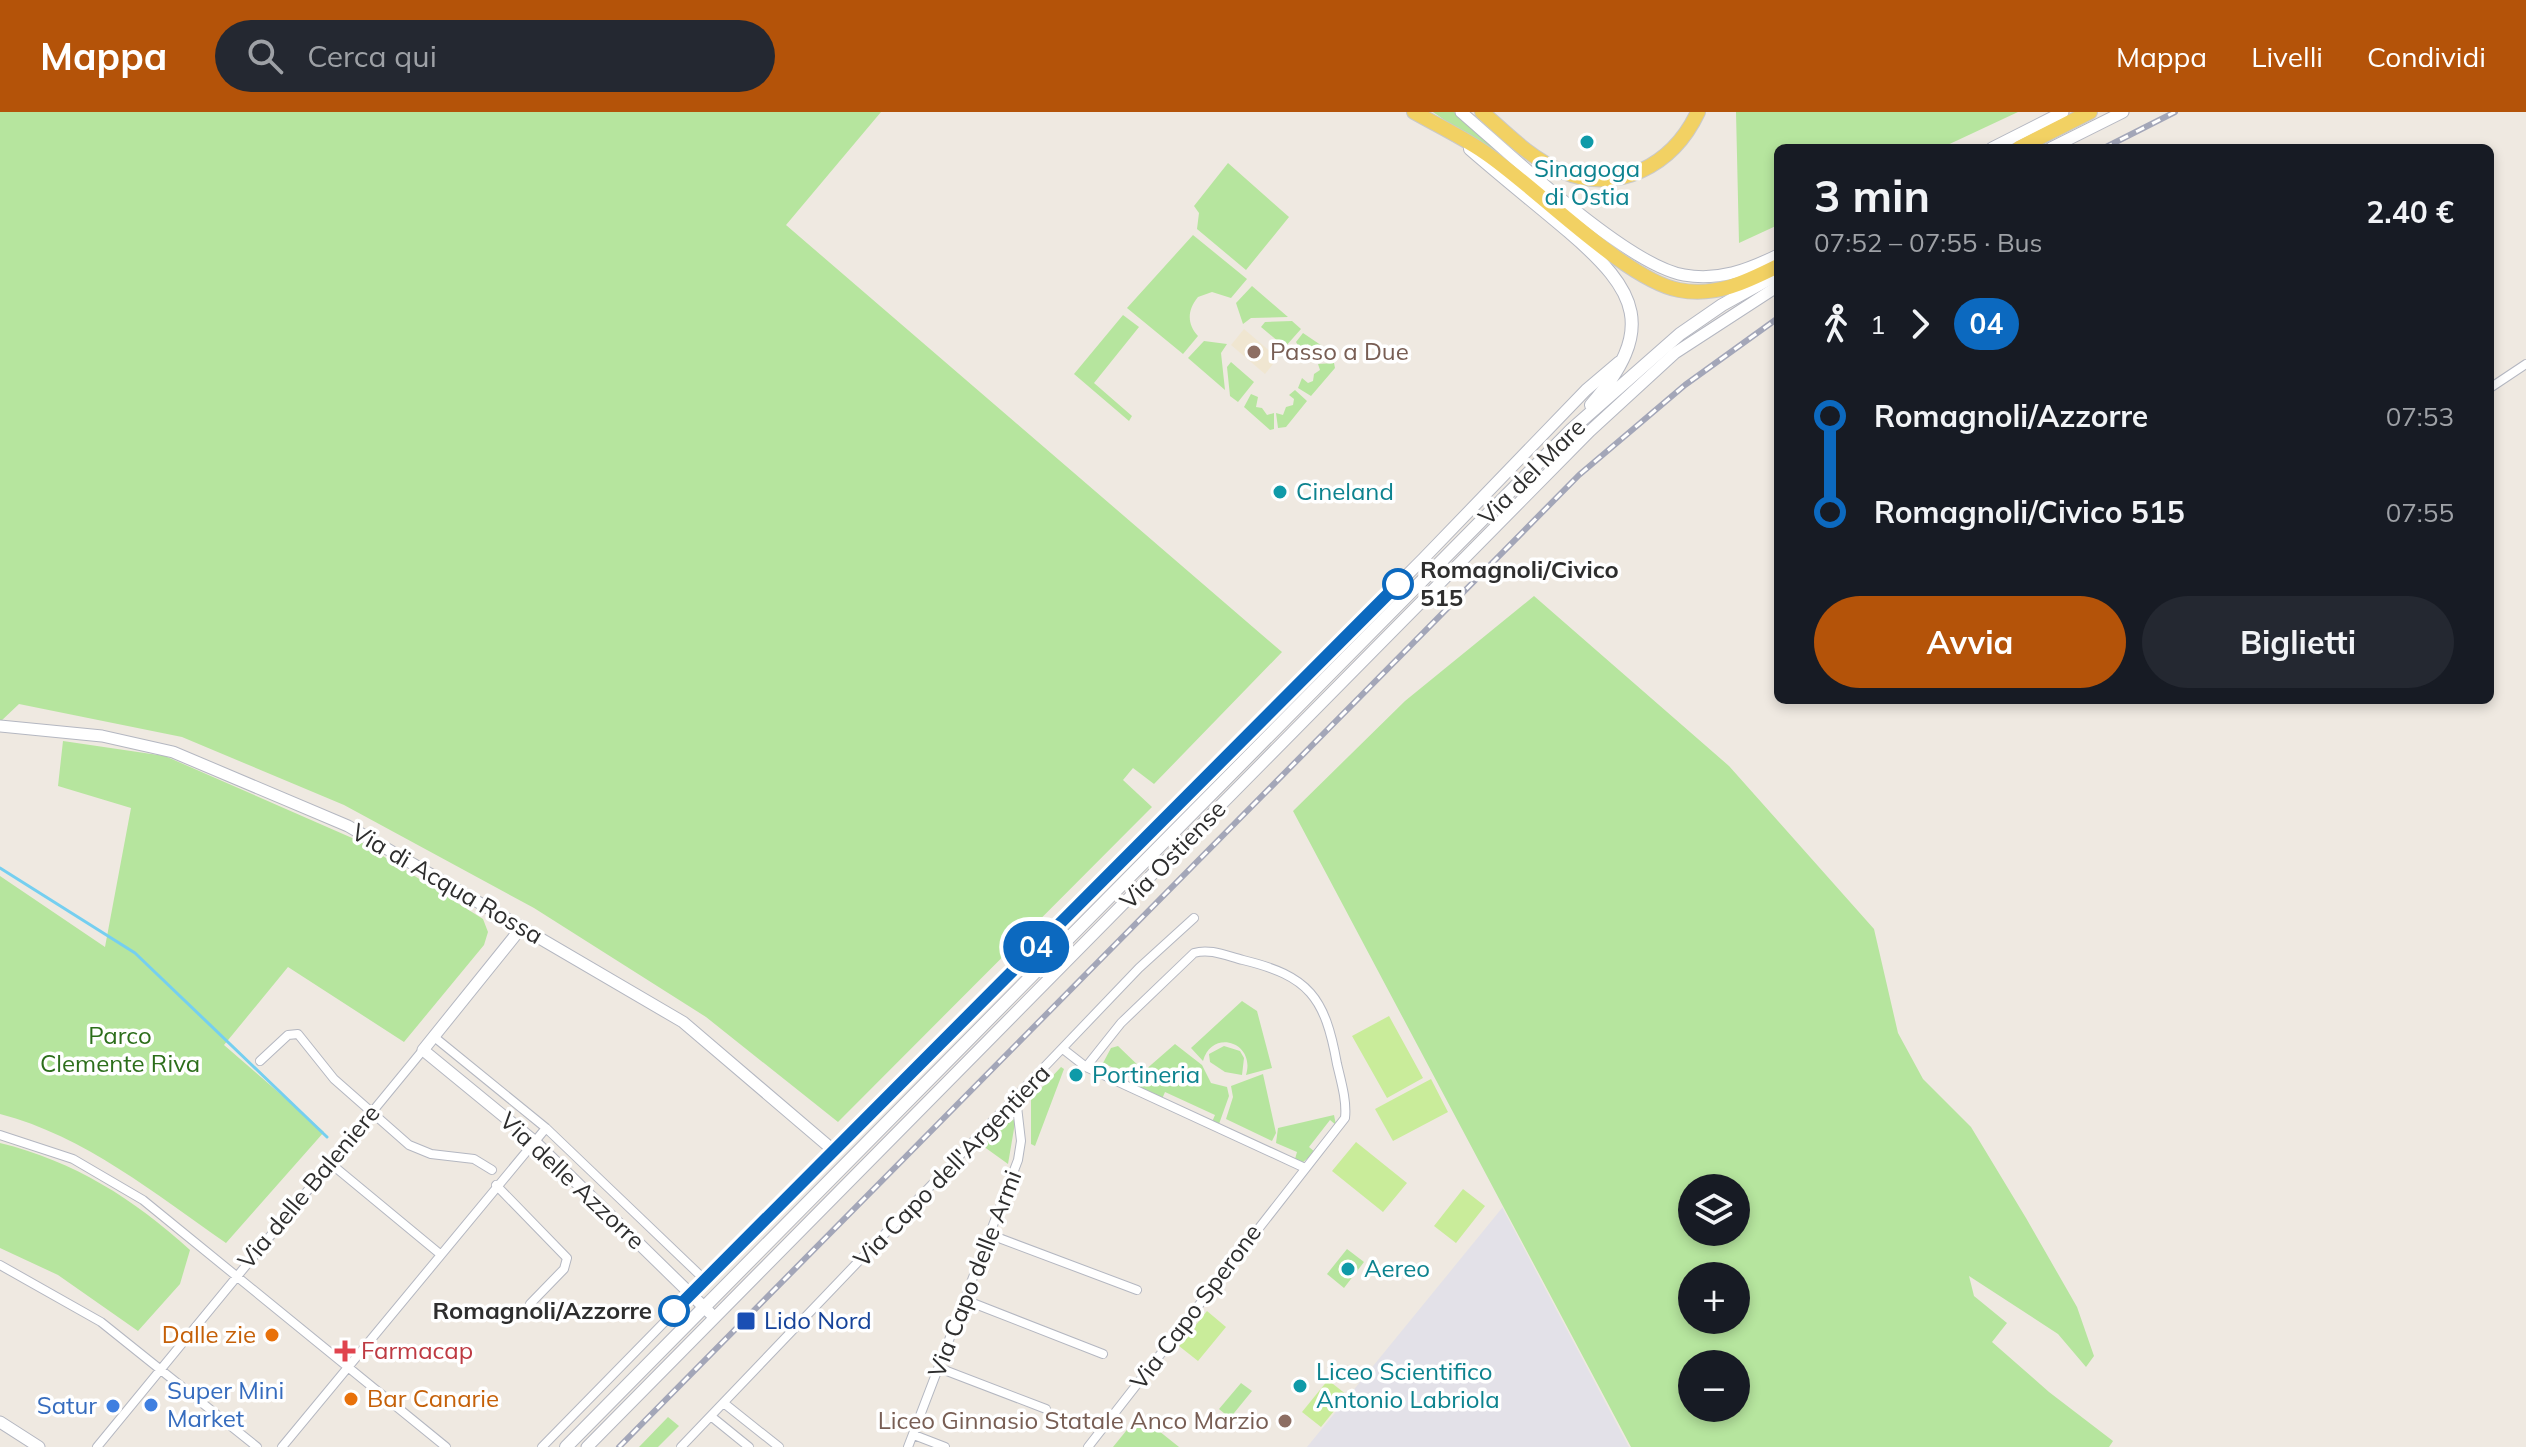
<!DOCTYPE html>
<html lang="it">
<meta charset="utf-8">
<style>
:root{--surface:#171b24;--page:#242831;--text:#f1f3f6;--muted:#9ea1a6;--accent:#b45309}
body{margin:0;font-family:Mulish,sans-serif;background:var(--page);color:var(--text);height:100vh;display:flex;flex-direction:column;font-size:30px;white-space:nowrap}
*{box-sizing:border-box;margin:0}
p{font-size:26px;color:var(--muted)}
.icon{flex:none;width:44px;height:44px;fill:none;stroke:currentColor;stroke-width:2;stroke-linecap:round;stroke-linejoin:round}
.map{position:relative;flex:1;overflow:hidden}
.panel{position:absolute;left:1774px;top:32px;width:720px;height:560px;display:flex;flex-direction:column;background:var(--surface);border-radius:12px;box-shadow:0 4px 12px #0003}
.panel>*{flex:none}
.badge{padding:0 16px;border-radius:26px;font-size:28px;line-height:52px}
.controls{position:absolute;left:1678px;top:1062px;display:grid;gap:16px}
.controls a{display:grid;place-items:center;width:72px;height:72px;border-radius:50%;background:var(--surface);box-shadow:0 4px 12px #0003;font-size:40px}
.map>.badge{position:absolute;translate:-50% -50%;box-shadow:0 0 0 4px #fff}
.legs{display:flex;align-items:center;gap:12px;height:88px;padding:0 40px;font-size:26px}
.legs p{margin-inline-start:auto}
.headline{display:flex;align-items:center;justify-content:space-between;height:136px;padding:0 40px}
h1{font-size:44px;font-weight:700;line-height:60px}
.primary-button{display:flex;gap:16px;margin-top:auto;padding:16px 40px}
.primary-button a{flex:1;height:92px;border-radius:48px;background:var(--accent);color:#fff;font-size:32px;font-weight:700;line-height:92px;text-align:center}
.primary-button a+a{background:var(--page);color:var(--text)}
ul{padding:0 40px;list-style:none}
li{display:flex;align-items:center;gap:28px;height:96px;font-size:30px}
li i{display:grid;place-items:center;width:12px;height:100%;margin:0 10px;background:currentColor}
li i::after{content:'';width:20px;height:20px;margin:-10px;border:6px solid;border-radius:50%;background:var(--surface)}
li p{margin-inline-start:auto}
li:first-child i{background:linear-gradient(#0000 50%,currentColor 0)}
li:last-child i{background:linear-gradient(currentColor 50%,#0000 0)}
header{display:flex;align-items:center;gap:48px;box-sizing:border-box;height:112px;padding:0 40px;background:var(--accent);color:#fff}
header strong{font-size:38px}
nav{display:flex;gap:44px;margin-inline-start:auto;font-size:28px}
.search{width:560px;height:72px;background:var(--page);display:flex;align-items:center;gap:20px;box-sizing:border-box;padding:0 28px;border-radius:44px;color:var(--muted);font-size:30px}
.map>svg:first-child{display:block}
.industrial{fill:#e3e1e8}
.education{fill:#f0e6d1}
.green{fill:#b6e59e;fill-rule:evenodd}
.pitch{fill:#c9ec9a}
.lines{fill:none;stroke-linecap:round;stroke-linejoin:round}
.stream{stroke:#75cff0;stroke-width:3}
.minor-casing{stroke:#b4b7c1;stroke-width:10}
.tertiary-casing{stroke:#b4b7c1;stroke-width:13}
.secondary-casing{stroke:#b4b7c1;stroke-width:14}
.primary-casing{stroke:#c9c9c9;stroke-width:16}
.minor{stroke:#fff;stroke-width:8}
.tertiary{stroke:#fff;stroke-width:11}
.secondary{stroke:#fff;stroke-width:12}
.primary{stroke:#f2d163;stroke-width:14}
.rail-casing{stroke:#a3a6b8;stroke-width:6}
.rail{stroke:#fff;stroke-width:3;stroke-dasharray:9;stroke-linecap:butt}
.line-1-casing{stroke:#fff;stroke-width:18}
.line-1{stroke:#0c69bf;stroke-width:12}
.culture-dot{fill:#0f9aa8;stroke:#fff;stroke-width:3}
.education-dot{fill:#8d6e63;stroke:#fff;stroke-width:3}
.stop-1-dot{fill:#fff;stroke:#0c69bf;stroke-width:4}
.transit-dot{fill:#1a4fb4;stroke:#fff;stroke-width:3}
.food-dot{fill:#e8710a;stroke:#fff;stroke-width:3}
.health-dot{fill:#e0444e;stroke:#fff;stroke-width:3}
.shop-dot{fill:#3f7fe0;stroke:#fff;stroke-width:3}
.labels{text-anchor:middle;stroke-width:7;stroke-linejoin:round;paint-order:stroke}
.culture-label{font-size:24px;fill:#0d838f;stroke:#fff;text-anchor:start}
.education-label{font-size:24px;fill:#785e54;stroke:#fff;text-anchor:start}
.street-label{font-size:24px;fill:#2e2e2e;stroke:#fff}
.stop-label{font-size:24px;font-weight:bold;fill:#2e2e2e;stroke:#fff;text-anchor:start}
.park-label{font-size:24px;fill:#2c6e1b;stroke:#fff}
.transit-label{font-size:24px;fill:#164399;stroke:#fff;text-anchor:start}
.food-label{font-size:24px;fill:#c56008;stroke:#fff;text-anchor:end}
.health-label{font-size:24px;fill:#be3a42;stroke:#fff;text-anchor:start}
.shop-label{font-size:24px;fill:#366cbe;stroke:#fff;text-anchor:start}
</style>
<header>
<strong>Mappa</strong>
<div class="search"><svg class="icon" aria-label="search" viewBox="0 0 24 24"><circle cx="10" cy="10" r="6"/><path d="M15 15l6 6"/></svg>Cerca qui</div>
<nav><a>Mappa</a><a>Livelli</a><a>Condividi</a></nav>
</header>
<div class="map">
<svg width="2526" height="1335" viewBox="0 0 2526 1335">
<rect width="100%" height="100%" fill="#efe9e1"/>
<!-- industrial -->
<path class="industrial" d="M1502,1095L1629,1335H1307L1502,1096Z"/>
<!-- education -->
<path class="education" d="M1244,217L1278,246L1265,262L1231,233Z"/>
<!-- green -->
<path class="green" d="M0,0H881L786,113L1282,540L1154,672L1133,656L1123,668L1152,695L838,1010L706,905L534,796L344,693L182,625L19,592L0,610Z
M1433,0H1454L1565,93Z
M1736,0H2018L1941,36H1778V113L1739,131Z
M1228,51L1289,105L1246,158L1197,117L1199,101L1194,94Z
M1193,123L1247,167L1231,186L1212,180L1198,185C1187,198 1187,212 1198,224L1183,242L1127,196Z
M1252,174L1288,205L1251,206L1243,212L1236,191Z
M1123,203L1139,215L1094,271L1132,304L1129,309L1074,262Z
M1292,209L1301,217L1285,235L1261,215L1265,210Z
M1303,221L1334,242V247L1318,249L1319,242L1313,240L1308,232L1300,237L1296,230Z
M1204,229L1227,232L1221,241L1225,278L1188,246Z
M1231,250L1254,270L1238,290L1230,284L1227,255Z
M1334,251L1335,256L1311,284L1298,276L1302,266L1308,271L1313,269L1314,262L1320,258L1318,252Z
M1295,278L1307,289L1286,315L1278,316L1276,301L1283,303L1286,295L1293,293L1294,287L1289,283Z
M1251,282L1258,285L1256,295L1262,296L1267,303L1274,301V317L1270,318L1244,295Z
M1534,484L1729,654L1874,817L1898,921L1923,967L1971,1015L2026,1106L2077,1195L2094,1244L2086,1255L2058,1222L1969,1164L1974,1184L2007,1211L1992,1230L2049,1280L2113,1329L2109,1335H1631L1293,699L1405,589ZM1692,1076H1736V1120H1692ZM1692,1164H1736V1208H1692ZM1692,1252H1736V1296H1692Z
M63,629L165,644L359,729L483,807L488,820L484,833L404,930L288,855L224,933L324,1020L226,1131C155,1082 85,1024 0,1002V764L105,835L131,696L58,674Z
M1242,889L1257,899L1272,956L1246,963C1256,930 1212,916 1203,949L1191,936Z
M1175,932L1202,953L1211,971L1227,975L1229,984L1219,1012L1212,1010L1215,1003L1165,980L1162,987L1137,975L1139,968L1103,951L1111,936L1118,934L1144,959Z
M1224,934L1240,939L1244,946L1242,963L1225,960L1210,950L1209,942Z
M1061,955L1064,957L1035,1034L1031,1032V987Z
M1263,962L1276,1021L1272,1029L1226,1007L1233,985L1231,974Z
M1334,1003L1336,1013L1330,1008L1309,1035L1315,1040L1302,1051L1295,1047L1297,1040L1276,1031L1278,1016Z
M1012,1005L1015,1011L1008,1052L983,1034Z
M0,1031C74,1049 134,1087 190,1138L180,1172L138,1219L58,1163L0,1136Z
M1347,1137L1364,1150L1344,1176L1327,1162Z
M1241,1271L1252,1279L1230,1306L1219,1297Z
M1139,1303L1179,1335H1113Z
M668,1305L679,1314L658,1335H639Z"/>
<!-- pitch -->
<path class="pitch" d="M1389,904L1423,966L1387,986L1352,924Z
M1431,967L1448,1000L1393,1029L1375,997Z
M1356,1030L1407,1071L1383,1100L1332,1059Z
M1463,1077L1485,1094L1456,1131L1434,1114Z
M1207,1199L1226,1215L1198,1249L1179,1234Z
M1328,1268L1347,1283L1321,1315L1302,1300Z"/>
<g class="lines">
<!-- stream -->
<path class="stream" d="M0,756L135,841L327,1025"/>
<!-- minor casing -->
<g class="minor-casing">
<path id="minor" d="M2490,276L2526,252
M433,924L546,1016L705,1168
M1063,937L1086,955
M260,949L288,923L298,922L334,967L409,1033L431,1042L474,1047L492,1058
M0,1023L73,1047L143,1088L446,1335
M330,1051L440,1142
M496,1073L567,1146L564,1157L530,1192
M991,1123L1137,1178
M0,1153L101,1210L257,1335
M965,1188L1103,1242
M939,1256L1046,1297
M725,1292L779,1335
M712,1305L749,1335
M914,1323L945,1335
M97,1335L423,938
M282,1335L546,1016
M542,1335L833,1038
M681,1335L1139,856L1194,806
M908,1335L1018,1048L1021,1029L1016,986
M1088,1335L1345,1006C1347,989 1341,969 1337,952C1325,885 1309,864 1243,848C1227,844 1210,836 1194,841L1121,911L1086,955L1305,1056"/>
</g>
<!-- tertiary casing -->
<g class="tertiary-casing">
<path id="tertiary" d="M1461,0C1509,41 1626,153 1684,163C1719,169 1747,158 1778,143
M1992,36L2063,0
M2051,36L2123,0
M0,614L102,624L173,640L348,714L683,910L833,1038L1423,447L1586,278L1619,250
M522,815L423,938L534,1029L710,1201
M0,1310L39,1335
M587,1335L1590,319L1675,241L1778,174"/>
</g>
<!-- secondary casing -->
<g class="secondary-casing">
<path id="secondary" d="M1470,37C1502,65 1536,92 1569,120C1638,179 1657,217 1591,293
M566,1335L1572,317L1680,222L1722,193L1778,162"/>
</g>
<!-- primary casing -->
<g class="primary-casing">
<path id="primary" d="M1414,0C1437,13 1462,25 1484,40C1534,73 1625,168 1679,178C1716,185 1746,170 1778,154
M1482,0C1506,21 1531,47 1561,59C1618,83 1673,53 1698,0
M2019,36L2090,0"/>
</g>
<!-- minor -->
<use href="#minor" class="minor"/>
<!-- tertiary -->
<use href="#tertiary" class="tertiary"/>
<!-- secondary -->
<use href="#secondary" class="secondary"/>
<!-- primary -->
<use href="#primary" class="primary"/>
<!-- rail casing -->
<g class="rail-casing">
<path id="rail" d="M2104,36L2175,0
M619,1335L1579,363L1685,273L1778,206"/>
</g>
<!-- rail -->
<use href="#rail" class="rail"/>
</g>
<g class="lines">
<!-- line-1 casing -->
<g class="line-1-casing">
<path id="line-1" d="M674,1199L1398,472"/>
</g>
<!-- line-1 -->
<use href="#line-1" class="line-1"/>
</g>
<!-- markers -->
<g class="culture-dot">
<circle cx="1587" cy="30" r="8"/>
<circle cx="1280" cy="380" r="8"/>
<circle cx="1076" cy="963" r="8"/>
<circle cx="1348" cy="1157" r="8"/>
<circle cx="1300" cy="1274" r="8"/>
</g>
<g class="education-dot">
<circle cx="1254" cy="240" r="8"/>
<circle cx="1285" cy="1309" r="8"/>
</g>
<g class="stop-1-dot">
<circle cx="1398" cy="472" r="14"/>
<circle cx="674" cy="1199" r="14"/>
</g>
<rect class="transit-dot" x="736" y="1199" width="20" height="20" rx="4"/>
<g class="food-dot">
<circle cx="272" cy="1223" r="8"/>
<circle cx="351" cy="1287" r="8"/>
</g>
<path class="health-dot" d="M341 1227h8v8h8v8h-8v8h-8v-8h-8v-8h8z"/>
<g class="shop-dot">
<circle cx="151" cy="1293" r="8"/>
<circle cx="113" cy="1294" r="8"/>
</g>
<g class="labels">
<!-- culture labels -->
<g class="culture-label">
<text x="1587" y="65" text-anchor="middle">Sinagoga<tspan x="1587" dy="28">di Ostia</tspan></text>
<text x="1296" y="388">Cineland</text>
<text x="1092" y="971">Portineria</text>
<text x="1364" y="1165">Aereo</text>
<text x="1316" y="1268">Liceo Scientifico<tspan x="1316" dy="28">Antonio Labriola</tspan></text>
</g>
<!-- education labels -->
<g class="education-label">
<text x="1270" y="248">Passo a Due</text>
<text x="1269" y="1317" text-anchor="end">Liceo Ginnasio Statale Anco Marzio</text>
</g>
<!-- street labels -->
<g class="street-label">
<text transform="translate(1532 360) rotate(-45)" y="8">Via del Mare</text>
<text transform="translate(1173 743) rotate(-46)" y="8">Via Ostiense</text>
<text transform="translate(447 772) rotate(30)" y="8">Via di Acqua Rossa</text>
<text transform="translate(952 1054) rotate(-46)" y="8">Via Capo dell'Argentiera</text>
<text transform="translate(572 1069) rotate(43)" y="8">Via delle Azzorre</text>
<text transform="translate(309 1075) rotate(-50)" y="8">Via delle Baleniere</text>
<text transform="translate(975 1162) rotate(-69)" y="8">Via Capo delle Armi</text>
<text transform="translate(1196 1195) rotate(-53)" y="8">Via Capo Sperone</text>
</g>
<!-- stop labels -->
<g class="stop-label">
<text x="1420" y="466">Romagnoli/Civico<tspan x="1420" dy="28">515</tspan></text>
<text x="652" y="1207" text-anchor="end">Romagnoli/Azzorre</text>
</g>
<!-- park labels -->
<g class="park-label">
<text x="120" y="932">Parco<tspan x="120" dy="28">Clemente Riva</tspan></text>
</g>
<!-- transit labels -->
<g class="transit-label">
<text x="764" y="1217">Lido Nord</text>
</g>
<!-- food labels -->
<g class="food-label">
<text x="256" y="1231">Dalle zie</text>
<text x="367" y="1295" text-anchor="start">Bar Canarie</text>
</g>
<!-- health labels -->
<g class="health-label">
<text x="361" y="1247">Farmacap</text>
</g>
<!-- shop labels -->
<g class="shop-label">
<text x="167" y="1287">Super Mini<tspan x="167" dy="28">Market</tspan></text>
<text x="97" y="1302" text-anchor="end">Satur</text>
</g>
</g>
</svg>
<div class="controls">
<a><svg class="icon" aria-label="layers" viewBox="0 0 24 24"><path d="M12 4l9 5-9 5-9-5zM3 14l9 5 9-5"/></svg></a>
<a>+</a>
<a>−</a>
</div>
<b class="badge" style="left:1036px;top:835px;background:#0c69bf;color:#fff">04</b>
<section class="panel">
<div class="headline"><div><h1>3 min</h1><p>07:52 – 07:55 · Bus</p></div><b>2.40 €</b></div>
<div class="legs"><svg class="icon" aria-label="walk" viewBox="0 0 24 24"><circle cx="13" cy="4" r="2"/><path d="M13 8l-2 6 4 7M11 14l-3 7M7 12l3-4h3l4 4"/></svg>1<svg class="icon" aria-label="forward" viewBox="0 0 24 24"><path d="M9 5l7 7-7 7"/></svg><b class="badge" style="background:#0c69bf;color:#fff">04</b></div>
<ul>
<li><i style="color:#0c69bf"></i><b>Romagnoli/Azzorre</b><p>07:53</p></li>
<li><i style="color:#0c69bf"></i><b>Romagnoli/Civico 515</b><p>07:55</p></li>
</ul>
<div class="primary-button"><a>Avvia</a><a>Biglietti</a></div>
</section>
</div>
